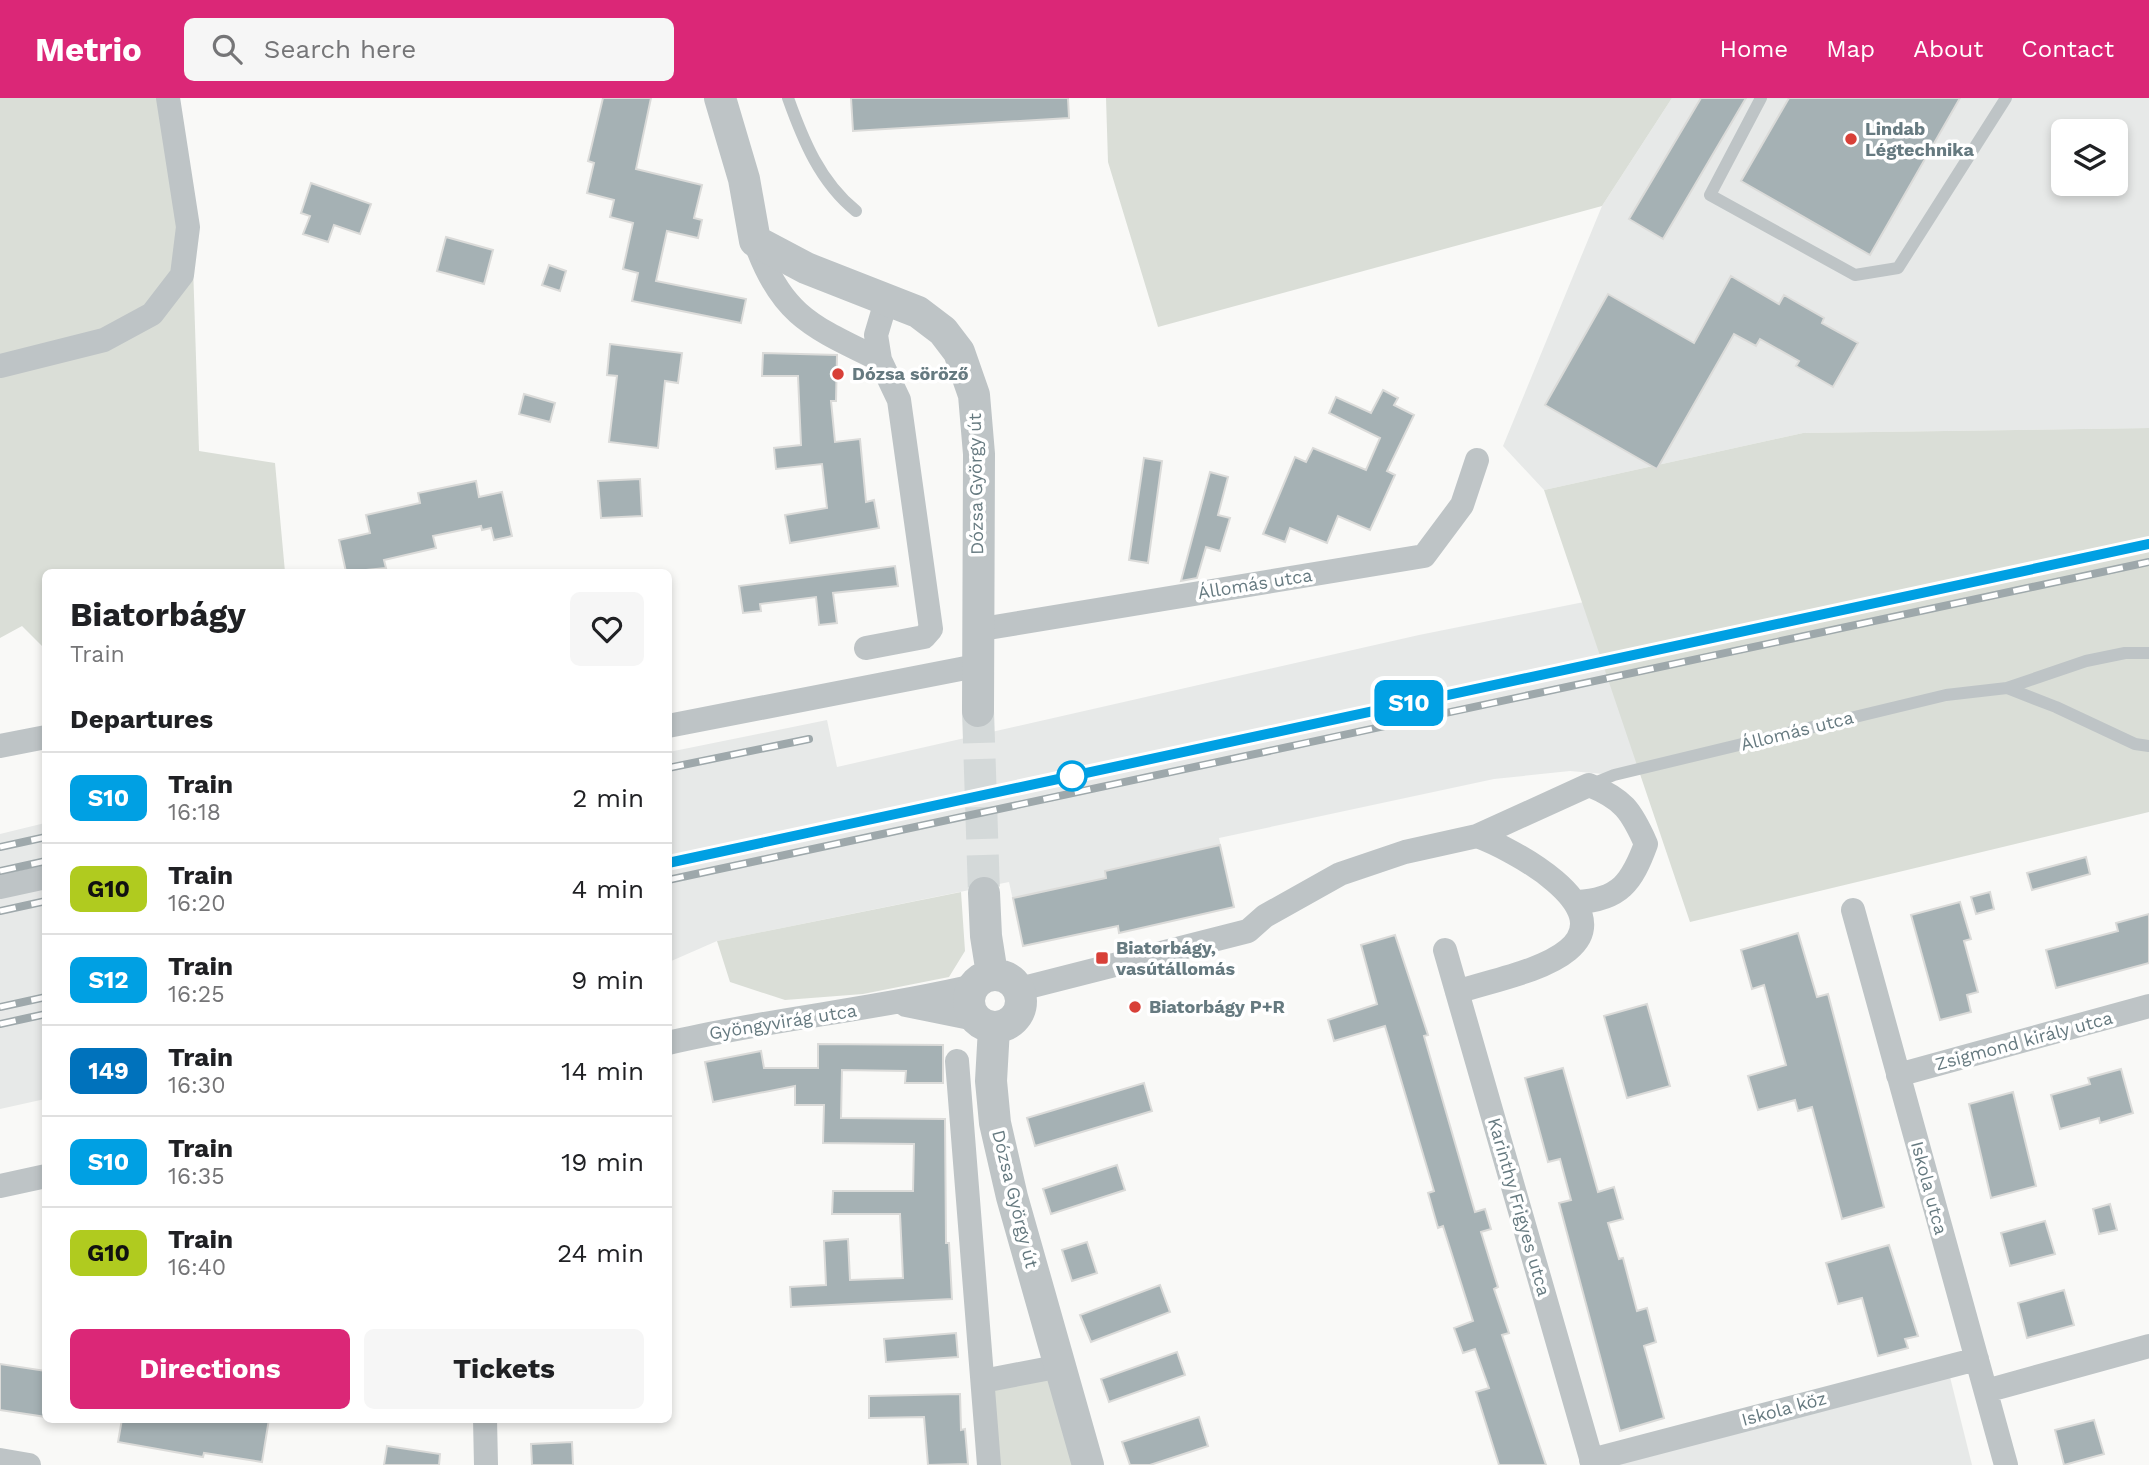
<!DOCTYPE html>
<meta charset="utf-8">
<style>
:root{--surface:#fff;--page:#f6f6f6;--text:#202124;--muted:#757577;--line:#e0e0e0;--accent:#db2777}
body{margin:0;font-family:"Work Sans",sans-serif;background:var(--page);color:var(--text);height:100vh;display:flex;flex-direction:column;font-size:26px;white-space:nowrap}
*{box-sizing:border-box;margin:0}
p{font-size:23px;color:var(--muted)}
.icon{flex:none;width:38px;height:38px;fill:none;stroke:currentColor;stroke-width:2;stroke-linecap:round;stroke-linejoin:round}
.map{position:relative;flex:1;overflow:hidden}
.drawer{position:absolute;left:42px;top:471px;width:630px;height:854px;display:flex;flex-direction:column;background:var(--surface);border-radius:10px;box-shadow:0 4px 10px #0003}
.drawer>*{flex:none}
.badge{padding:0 14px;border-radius:10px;font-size:24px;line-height:46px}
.buttons{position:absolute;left:2051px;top:21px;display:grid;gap:14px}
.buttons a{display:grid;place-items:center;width:77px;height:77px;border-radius:10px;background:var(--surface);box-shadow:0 4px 10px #0003;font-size:35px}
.map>.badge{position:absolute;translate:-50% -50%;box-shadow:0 0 0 4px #fff}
h2{padding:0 28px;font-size:26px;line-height:63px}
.round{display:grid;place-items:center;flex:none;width:74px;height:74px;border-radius:10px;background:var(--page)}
.head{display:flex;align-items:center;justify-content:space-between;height:119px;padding:0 28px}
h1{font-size:33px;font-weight:700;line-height:52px}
.action{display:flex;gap:14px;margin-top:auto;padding:14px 28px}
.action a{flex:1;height:80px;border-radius:10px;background:var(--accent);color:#fff;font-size:28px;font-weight:700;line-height:80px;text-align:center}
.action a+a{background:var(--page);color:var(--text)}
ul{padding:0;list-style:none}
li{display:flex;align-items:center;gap:21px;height:91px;padding:0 28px;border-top:2px solid var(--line)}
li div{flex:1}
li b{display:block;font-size:26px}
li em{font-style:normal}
li .badge{min-width:77px;font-weight:700;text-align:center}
header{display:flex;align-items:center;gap:42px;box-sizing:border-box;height:98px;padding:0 35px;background:var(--accent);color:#fff}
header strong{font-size:33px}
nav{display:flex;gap:38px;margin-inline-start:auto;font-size:24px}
.search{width:490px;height:63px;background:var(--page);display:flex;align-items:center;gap:18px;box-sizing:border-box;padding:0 24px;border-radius:10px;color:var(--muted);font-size:26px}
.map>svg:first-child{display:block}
.built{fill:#e7e9e8;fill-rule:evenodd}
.green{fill:#daded7}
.building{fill:#a5b1b4;stroke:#dbdbd9;stroke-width:2}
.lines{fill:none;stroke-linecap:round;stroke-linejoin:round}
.tertiary-tunnel{stroke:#d4d9d9;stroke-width:32;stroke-dasharray:32 16;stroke-linecap:butt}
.service{stroke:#bec4c6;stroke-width:12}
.minor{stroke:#bec4c6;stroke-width:24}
.tertiary{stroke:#bec4c6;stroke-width:32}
.rail-casing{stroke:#9ea8ab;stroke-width:8}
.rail{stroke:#fff;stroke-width:5;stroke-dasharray:16;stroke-linecap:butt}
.line-casing{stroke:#fff;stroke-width:16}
.line{stroke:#00a0e3;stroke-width:10}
.poi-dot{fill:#d84038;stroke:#fff;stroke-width:2.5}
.stop-dot{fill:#fff;stroke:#00a0e3;stroke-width:3.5}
.labels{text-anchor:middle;stroke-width:7;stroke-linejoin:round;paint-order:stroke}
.poi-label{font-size:18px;font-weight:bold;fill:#667a80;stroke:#fff;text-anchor:start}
.street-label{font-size:18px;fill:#667a80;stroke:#fff}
</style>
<header>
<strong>Metrio</strong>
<div class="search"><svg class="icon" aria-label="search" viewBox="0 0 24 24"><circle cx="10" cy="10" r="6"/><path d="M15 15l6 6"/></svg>Search here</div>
<nav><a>Home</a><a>Map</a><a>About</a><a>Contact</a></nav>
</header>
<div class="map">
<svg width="2149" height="1367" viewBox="0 0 2149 1367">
<rect width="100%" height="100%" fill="#f9f9f7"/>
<!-- built -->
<path class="built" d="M1672,0H2149V330L1803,335L1544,392L1503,348L1602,108ZM2063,33H2116V86H2063Z
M2149,416L1614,677L1570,673L1494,681L1219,740L1234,809L1119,835L1117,828L1023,848L1009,784L717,843L669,864V654L827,622L837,669L1419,537L1744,472Z
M45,725V1001L0,1011V736Z
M1950,1279L1972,1367H1617Z"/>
<!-- green -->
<path class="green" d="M0,0H168L193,167L199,353L275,365L285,474H46L45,551L22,528L0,540Z
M1106,0H1672L1602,108L1158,229L1108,64Z
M2149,330V714L1690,824L1544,392L1803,335Z
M961,794L965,853L949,879L863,896L785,902L730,884L717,843Z
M1061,1268L1088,1367H989L983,1283Z"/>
<!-- building -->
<path class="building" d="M603,0H651L636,71L702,87L694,120L702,122L698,140L667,133L656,183L746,201L741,225L632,203L638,175L623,171L633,125L610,119L614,102L587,95L594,65L588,63Z
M851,0H1068L1069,20L853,33Z
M1701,0H1746L1663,141L1629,121Z
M1789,0H1960L1870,157L1741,83Z
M311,85L371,106L360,136L334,127L328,144L303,136L310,118L301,115Z
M446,139L493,152L484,186L437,173Z
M549,167L566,173L560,193L542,187Z
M1731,178L1779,206L1784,197L1824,220L1822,225L1858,245L1833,289L1796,268L1799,263L1760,241L1756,248L1734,236L1657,371L1545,307L1608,196L1694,245Z
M610,246L682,255L678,285L665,283L658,350L609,344L617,278L607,277Z
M763,255L837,257L836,303H831L835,344L860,341L866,404L874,402L879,430L790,445L785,417L827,410L822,366L776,371L774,350L801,347L798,278H762Z
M1383,292L1398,300L1394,307L1414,317L1387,373L1395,377L1370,432L1338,418L1327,445L1290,430L1285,444L1263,436L1295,359L1306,364L1313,350L1366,372L1380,340L1329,315L1336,299L1371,315Z
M524,296L555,305L550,324L519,316Z
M1144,360L1162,363L1148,465L1129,462Z
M1210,374L1228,379L1218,417L1230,420L1220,453L1206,449L1197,480L1181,483Z
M640,381L642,418L601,420L598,383Z
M476,383L479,399L502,394L512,438L494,442L491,430L482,432L481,428L433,438L436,450L384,462L386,470L346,474L339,442L370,435L366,417L420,405L418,395Z
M895,468L898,488L833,495L837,525L819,527L816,499L760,506L761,513L743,515L739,488Z
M1220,747L1234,809L1119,835L1118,828L1023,848L1013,800L1106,780L1105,773Z
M2086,759L2090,776L2032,792L2027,775Z
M1990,794L1994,811L1976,816L1971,799Z
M1960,804L1971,841L1964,843L1978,894L1967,897L1971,914L1940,922L1911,817Z
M2149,816V865L2056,890L2046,852L2118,833L2116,825Z
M1798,835L1817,899L1828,896L1884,1109L1842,1121L1812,1009L1798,1013L1795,1002L1758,1012L1748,978L1786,967L1764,887L1752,891L1741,852Z
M1395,837L1428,937L1424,938L1475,1114L1485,1111L1491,1131L1481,1134L1498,1189L1494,1191L1509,1235L1502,1237L1546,1367H1499L1476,1294L1489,1290L1475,1251L1463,1255L1454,1230L1473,1223L1443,1128L1438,1130L1428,1095L1434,1093L1385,928L1334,943L1328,922L1377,906L1361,847Z
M1647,906L1670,988L1627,1000L1604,918Z
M818,946L943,947V985H905L906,973L842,972L841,1020L945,1021L946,1145H949L952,1201L791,1209L790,1189L826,1187L824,1143L848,1141L850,1182L903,1180L900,1116H832L833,1093H913L914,1046L823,1045L824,1007H795V988L713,1004L705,964L761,953L764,970H818Z
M1563,970L1598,1094L1614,1089L1623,1121L1608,1125L1619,1161L1623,1160L1637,1213L1647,1210L1656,1244L1644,1248L1664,1320L1620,1333L1559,1105L1571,1102L1560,1061L1548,1064L1525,980Z
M2121,971L2133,1015L2100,1025L2099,1020L2060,1031L2051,997L2090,986L2088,980Z
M1144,985L1152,1013L1035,1048L1027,1020Z
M2013,994L2036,1088L1991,1100L1969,1006Z
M1117,1067L1125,1092L1051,1116L1043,1091Z
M2110,1106L2117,1132L2099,1136L2093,1111Z
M2045,1123L2055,1156L2010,1168L2001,1135Z
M1087,1144L1097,1175L1072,1183L1062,1152Z
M1889,1147L1918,1238L1905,1241L1908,1250L1878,1258L1862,1200L1838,1206L1826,1165Z
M1160,1187L1170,1214L1091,1244L1080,1217Z
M2064,1192L2074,1227L2027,1240L2018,1205Z
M956,1235L958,1259L886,1264L884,1241Z
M1177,1254L1185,1277L1109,1304L1101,1281Z
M0,1266L46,1273V1319L0,1312Z
M960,1296L961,1332L965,1331L968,1366L928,1367L924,1319L869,1320V1298Z
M1199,1319L1208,1348L1150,1367H1130L1122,1344Z
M122,1321H269L262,1364L204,1355L203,1359L118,1344Z
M2094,1322L2104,1356L2064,1367L2055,1332Z
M572,1344L573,1367H532L531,1346Z
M387,1348L440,1356L439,1367H384Z"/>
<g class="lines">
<!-- tertiary-tunnel -->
<path class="tertiary-tunnel" d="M978,613L984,795"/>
<!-- service -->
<path class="service" d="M788,0C803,42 820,84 856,113
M1761,0L1710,97L1855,177L1898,170L2006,0
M2007,590L2056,609L2135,646L2149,648
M1592,686L1614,677L1946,597L2007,590L2086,563L2125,555H2149"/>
<!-- minor -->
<path class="minor" d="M755,143C781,218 813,229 880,262
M0,268L104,242L152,216L182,177L188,129L168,0
M976,532L1424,458L1462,407L1477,362
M866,550L924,539L931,531L899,302L880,262L876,237L887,200
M668,628L976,568
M0,648L46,639
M0,789L46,779
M1853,812L2006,1367
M1445,852L1593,1367
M1020,891L1248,833L1265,818L1340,776L1405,754L1477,738L1589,687C1623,701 1631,712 1646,746C1632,784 1620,802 1577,804
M1457,894C1490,883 1543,873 1568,852C1621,808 1510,750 1477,738
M906,907L975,921
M668,945C769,921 873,912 974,888
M957,963L989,1367
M1898,977L2149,908
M0,1088L46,1078
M983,1283L1061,1268
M1986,1293L2149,1248
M485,1321L486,1367
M0,1362L29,1367
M1591,1362L1977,1261"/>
<!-- tertiary -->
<path class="tertiary" d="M720,0L744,81L755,143L806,170L918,214L943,233L959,254L974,297L979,356L978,613
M984,795L986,838L992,876
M969 903a26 26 0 1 1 52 0a26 26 0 1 1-52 0Z
M994,930L991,983L995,1025L1012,1099L1088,1367"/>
<!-- rail casing -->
<g class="rail-casing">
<path id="rail" d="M668,670L809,641
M0,749L46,739
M668,765L2149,446
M0,773L46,763
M668,782L2149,464
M0,813L46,803
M0,909L46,899
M0,926L46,916"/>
</g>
<!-- rail -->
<use href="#rail" class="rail"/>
</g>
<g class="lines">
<!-- line casing -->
<g class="line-casing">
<path id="line" d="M668,765L2149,446"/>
</g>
<!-- line -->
<use href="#line" class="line"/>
</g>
<!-- markers -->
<g class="poi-dot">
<circle cx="1851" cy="41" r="7"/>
<circle cx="838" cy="276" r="7"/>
<rect x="1095" y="853" width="14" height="14" rx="3.5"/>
<circle cx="1135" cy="909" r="7"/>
</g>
<circle class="stop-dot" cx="1072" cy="678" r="14"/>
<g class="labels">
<!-- poi labels -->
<g class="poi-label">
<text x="1865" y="37">Lindab<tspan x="1865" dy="21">Légtechnika</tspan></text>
<text x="852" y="282">Dózsa söröző</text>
<text x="1116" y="856">Biatorbágy,<tspan x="1116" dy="21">vasútállomás</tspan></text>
<text x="1149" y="915">Biatorbágy P+R</text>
</g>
<!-- street labels -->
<g class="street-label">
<text transform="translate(976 386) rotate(-91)" y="6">Dózsa György út</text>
<text transform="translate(1255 486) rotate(-9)" y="6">Állomás utca</text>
<text transform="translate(1797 633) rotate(-14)" y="6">Állomás utca</text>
<text transform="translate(783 924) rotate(-9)" y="6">Gyöngyvirág utca</text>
<text transform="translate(2024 943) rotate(-15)" y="6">Zsigmond király utca</text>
<text transform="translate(1929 1090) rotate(75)" y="6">Iskola utca</text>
<text transform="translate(1015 1101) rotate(76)" y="6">Dózsa György út</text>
<text transform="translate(1519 1109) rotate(74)" y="6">Karinthy Frigyes utca</text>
<text transform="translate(1784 1311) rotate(-15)" y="6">Iskola köz</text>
</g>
</g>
</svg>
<div class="buttons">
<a><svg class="icon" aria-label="layers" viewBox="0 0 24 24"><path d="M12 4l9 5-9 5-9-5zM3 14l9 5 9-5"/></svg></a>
</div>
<b class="badge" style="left:1409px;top:605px;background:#00a0e3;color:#fff">S10</b>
<section class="drawer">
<div class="head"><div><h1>Biatorbágy</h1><p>Train</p></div><a class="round"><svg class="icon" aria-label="heart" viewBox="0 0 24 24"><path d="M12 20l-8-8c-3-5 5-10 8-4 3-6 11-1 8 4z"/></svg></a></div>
<h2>Departures</h2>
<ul>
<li><span class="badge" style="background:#00a0e3;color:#fff">S10</span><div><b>Train</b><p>16:18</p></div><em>2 min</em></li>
<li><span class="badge" style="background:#b0cb1f;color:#111">G10</span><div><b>Train</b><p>16:20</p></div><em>4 min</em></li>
<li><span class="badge" style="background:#00a0e3;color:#fff">S12</span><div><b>Train</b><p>16:25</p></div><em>9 min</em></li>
<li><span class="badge" style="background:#0072bc;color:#fff">149</span><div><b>Train</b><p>16:30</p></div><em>14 min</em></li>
<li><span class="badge" style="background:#00a0e3;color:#fff">S10</span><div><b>Train</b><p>16:35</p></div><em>19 min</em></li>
<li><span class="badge" style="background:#b0cb1f;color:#111">G10</span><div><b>Train</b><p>16:40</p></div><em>24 min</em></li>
</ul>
<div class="action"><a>Directions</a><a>Tickets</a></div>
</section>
</div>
